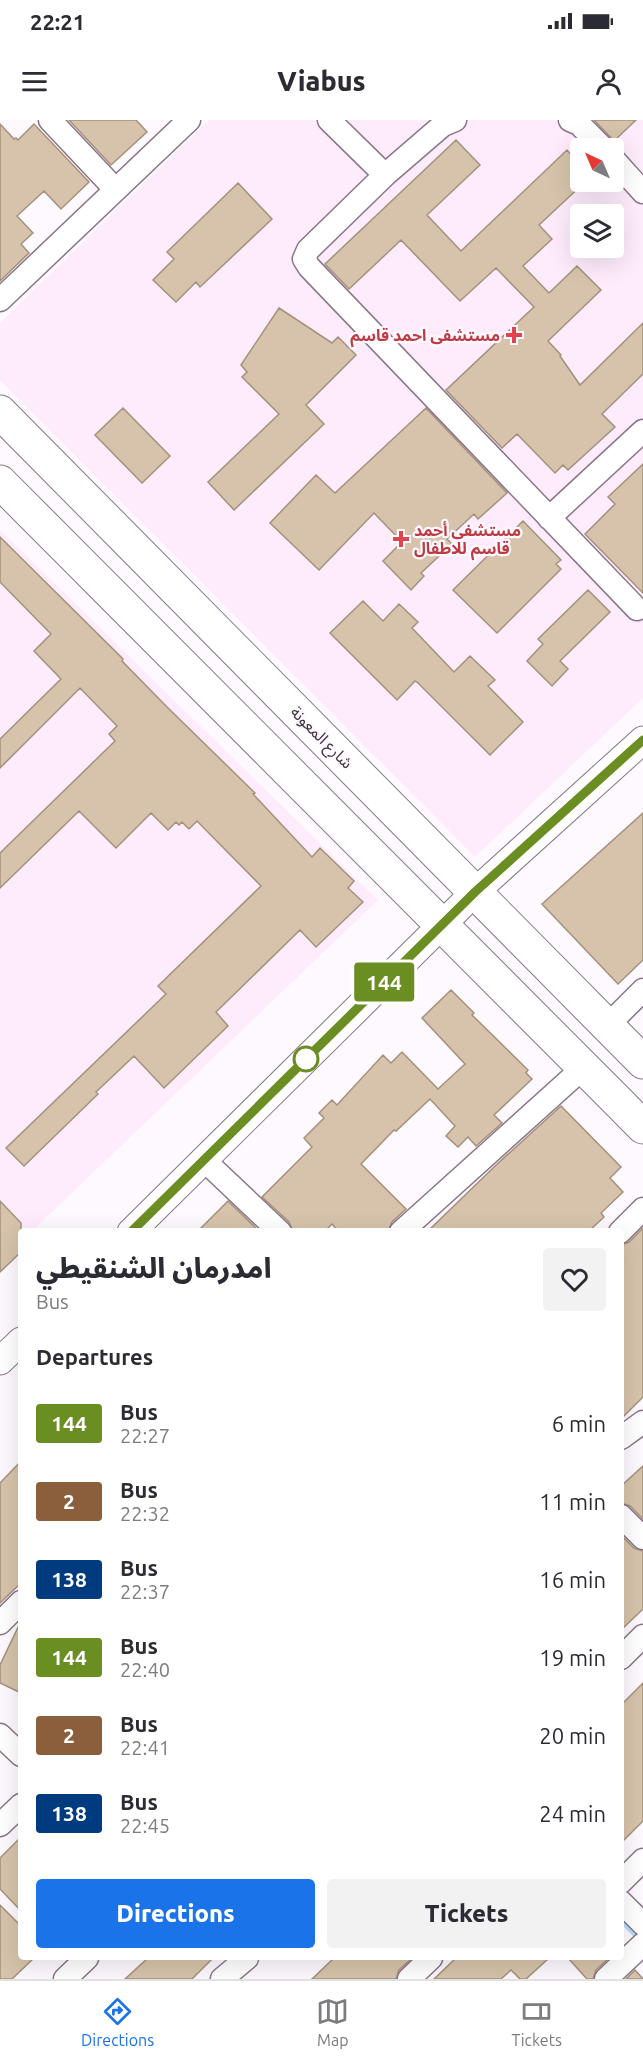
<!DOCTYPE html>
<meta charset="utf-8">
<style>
:root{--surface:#fff;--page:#f2f2f3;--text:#2b2b33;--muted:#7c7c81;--line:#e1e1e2;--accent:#1a73e8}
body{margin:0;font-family:Ubuntu,"Noto Sans Arabic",sans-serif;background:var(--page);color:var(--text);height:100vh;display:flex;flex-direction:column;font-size:22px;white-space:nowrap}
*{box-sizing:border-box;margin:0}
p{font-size:20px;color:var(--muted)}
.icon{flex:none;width:33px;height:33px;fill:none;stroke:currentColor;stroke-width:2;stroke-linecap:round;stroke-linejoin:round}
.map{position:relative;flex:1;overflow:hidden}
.drawer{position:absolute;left:18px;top:1108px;width:606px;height:732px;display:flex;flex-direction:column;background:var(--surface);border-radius:6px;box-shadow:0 6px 24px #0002}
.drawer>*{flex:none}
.badge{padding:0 12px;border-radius:4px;font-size:21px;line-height:39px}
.needle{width:39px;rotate:316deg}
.fabs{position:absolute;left:570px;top:18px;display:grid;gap:12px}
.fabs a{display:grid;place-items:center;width:54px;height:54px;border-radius:6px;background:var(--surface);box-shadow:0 6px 24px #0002;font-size:30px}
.map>.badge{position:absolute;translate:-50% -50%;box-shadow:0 0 0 3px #fff}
h2{padding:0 18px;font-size:22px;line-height:54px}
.round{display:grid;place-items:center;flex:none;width:63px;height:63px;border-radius:6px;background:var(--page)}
.overview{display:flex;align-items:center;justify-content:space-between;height:102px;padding:0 18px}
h1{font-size:28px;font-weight:800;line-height:45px}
.action{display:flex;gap:12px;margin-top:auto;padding:12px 18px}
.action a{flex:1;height:69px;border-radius:6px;background:var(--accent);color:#fff;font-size:24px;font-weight:800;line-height:69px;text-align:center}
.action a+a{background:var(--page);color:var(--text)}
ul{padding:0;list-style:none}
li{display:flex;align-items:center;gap:18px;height:78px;padding:0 18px}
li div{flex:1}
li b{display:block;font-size:22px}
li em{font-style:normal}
li .badge{min-width:66px;font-weight:700;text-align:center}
.status{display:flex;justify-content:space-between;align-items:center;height:42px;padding:0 30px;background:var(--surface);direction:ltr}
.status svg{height:16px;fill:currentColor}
header{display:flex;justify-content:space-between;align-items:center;height:78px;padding:0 18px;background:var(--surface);font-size:27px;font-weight:800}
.dock{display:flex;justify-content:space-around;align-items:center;height:84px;border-top:2px solid var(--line);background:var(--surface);font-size:16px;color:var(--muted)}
.dock a{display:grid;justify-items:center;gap:3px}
.dock .active{color:var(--accent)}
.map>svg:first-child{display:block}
.built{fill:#feecfd;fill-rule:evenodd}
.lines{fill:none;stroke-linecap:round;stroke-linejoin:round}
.stream{stroke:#b5dbfa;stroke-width:7}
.building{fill:#d7c3ab;stroke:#a4917b;stroke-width:1.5}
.minor-casing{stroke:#8a7589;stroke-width:25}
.tertiary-casing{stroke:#8a7589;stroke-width:29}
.trunk-casing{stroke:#8a7589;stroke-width:35}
.minor{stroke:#fff;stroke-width:22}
.tertiary{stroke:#fff;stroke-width:27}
.trunk{stroke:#fff;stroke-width:33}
.line-casing{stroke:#fff;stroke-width:14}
.line{stroke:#6b8e23;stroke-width:9}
.health-dot{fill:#e0444e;stroke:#fef9fe;stroke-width:2}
.stop-dot{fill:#fff;stroke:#6b8e23;stroke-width:3}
.labels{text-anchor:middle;stroke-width:4.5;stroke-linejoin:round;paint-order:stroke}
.health-label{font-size:16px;font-weight:bold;fill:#be3a42;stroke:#fef9fe;text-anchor:end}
.street-label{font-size:16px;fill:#3f353e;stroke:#fef9fe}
</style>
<div class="status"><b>22:21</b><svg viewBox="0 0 49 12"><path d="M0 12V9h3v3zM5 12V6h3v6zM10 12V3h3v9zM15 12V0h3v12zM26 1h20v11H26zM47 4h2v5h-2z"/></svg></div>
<header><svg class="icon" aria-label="menu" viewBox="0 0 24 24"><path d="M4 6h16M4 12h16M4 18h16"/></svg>Viabus<svg class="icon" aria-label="person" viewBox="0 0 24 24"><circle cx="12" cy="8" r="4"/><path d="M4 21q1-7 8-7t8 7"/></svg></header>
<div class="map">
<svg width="643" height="1859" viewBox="0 0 643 1859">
<rect width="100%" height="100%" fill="#fef9fe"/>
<!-- built -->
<path class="built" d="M209,0H643V578L475,737L0,260V203ZM580,28H614V62H580ZM580,94H614V128H580Z
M0,410L378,780L32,1111L21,1112L0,1142Z"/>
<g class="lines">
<!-- stream -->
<path class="stream" d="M621,1799L643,1821"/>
</g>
<!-- building -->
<path class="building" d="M69,0H136L147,12L111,45Z
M594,0H636L614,21Z
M0,4L14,19L16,18L18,20L34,4L89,62L61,89L44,71L17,96L33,113L21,124L29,133L0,161Z
M456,20L480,45L427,95L461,131L567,30L580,45V53L572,62H585L539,105L552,119L523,146L549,173L577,146L601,170L548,221L561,235L560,236L580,265L643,203V254L602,294L615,307L568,350L563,345L555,353L517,314L502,328L446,270L534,187L496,148L460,181L401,120L349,169L325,144Z
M238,63L272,99L200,167L196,162L176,182L153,160L174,139L167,132Z
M279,188L332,223L338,217L356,235L306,285L324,304L234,390L208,362L279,294L242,257L247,252L241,245Z
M123,288L170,336L142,363L95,315Z
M426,288L507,373L478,399L474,394L447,419L452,424L421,453L424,456L411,470L383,441L402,422L374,393L319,450L270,403L316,355L335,373Z
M643,344V473L585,414L615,384L608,377Z
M523,401L561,440L556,444L561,449L497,513L453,470Z
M0,417L123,539L122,541L167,587L255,673L253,674L312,737L320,728L354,761L348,768L363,782L316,827L300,810L216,892L228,906L164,968L134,936L96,972L98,974L24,1046L6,1028L166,874L158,866L261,766L197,701L189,709L182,702L179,705L176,702L168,710L151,693L116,728L79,691L0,768V733L115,621L109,614L117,606L80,568L0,648V619L61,559L34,531L51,514L0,462Z
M588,470L610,492L560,541L568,549L552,566L527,541L543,524L538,519Z
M363,481L383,501L399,484L418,502L412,508L454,552L470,536L495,560L488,566L523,602L490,635L417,562L415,561L397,580L330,513Z
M643,693V840L618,864L542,784Z
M451,870L474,893L472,895L528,950L526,953L532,959L494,995L502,1003L476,1026L468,1017L458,1027L446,1016L455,1006L430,979L396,1011L394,1010L361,1044L406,1089L392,1102L388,1112H339L332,1104L324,1112H293L289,1102L262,1077L312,1027L304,1018L324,998L319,993L332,980L337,985L383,935L391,943L402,932L438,969L465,944L422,898Z
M561,986L621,1047L610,1058L623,1072L601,1093L604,1097L588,1112H427L495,1046Z
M0,1081L21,1103V1132L0,1152Z
M228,1081L260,1112H197Z
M643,1108V1277L621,1299V1125L629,1122Z
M21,1341V1463L0,1483V1363Z
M643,1346V1399L630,1386L621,1383V1366Z
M621,1415L634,1428L643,1431V1489L621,1510Z
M21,1501V1573L0,1563V1545Z
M643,1563V1701L621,1723V1585Z
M21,1717V1791L0,1769V1738Z
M0,1785L21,1806V1838H34L12,1859H0Z
M148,1838H213L192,1859H125Z
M334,1838H408L410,1840L399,1850L396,1859H312Z
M456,1838H549L526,1859H520L511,1850L501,1859H434Z
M568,1838H609L596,1850L593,1859H587Z
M635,1850L643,1859H626Z"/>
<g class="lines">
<!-- minor casing -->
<g class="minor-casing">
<path id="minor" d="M50,0L115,69
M329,0L385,55
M455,0L443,5L385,55L308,130L304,139L309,147L637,489
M570,0L579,4L603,28
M614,40L643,72
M0,180L189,0
M549,398L643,311
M607,906L643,870
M204,1040L280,1112
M401,1112L584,947
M620,1112L643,1089
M621,1318L643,1302
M621,1396L643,1418
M0,1503L21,1482
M621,1538L643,1516
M0,1615L21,1635
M0,1705L21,1685
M621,1762L643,1740
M621,1782L643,1804
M65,1859L87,1838
M222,1859L247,1838
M409,1859L431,1838
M606,1859L643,1824"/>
</g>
<!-- tertiary casing -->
<g class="tertiary-casing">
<path id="tertiary" d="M131,1112L475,772L643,620
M0,1241L21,1221"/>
</g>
<!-- trunk casing -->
<g class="trunk-casing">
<path id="trunk" d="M0,292L643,942
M0,362C214,578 430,791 643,1007"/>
</g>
<!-- minor -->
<use href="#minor" class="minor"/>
<!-- tertiary -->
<use href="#tertiary" class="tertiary"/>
<!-- trunk -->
<use href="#trunk" class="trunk"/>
</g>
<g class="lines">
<!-- line casing -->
<g class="line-casing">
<path id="line" d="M131,1112L475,772L643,620"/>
</g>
<!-- line -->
<use href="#line" class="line"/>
</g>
<!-- markers -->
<g class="health-dot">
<path d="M511 206h6v6h6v6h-6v6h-6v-6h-6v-6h6z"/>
<path d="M398 410h6v6h6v6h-6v6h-6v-6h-6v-6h6z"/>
</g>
<circle class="stop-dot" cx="306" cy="939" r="12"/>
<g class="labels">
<!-- health labels -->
<g class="health-label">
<text x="500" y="221">مستشفى احمد قاسم</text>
<text x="414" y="416" text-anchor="start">مستشفى أحمد<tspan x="414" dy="18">قاسم للاطفال</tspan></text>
</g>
<!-- street labels -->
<g class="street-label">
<text transform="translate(322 617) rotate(45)" y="6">شارع المعونة</text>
</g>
</g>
</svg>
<div class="fabs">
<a><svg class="needle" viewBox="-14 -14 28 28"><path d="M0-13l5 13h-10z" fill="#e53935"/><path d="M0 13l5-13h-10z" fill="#7c7c81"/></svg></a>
<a><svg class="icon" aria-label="layers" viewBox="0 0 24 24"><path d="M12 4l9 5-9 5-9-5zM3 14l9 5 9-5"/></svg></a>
</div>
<b class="badge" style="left:384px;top:862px;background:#6b8e23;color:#fff">144</b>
<section class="drawer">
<div class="overview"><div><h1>امدرمان الشنقيطي</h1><p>Bus</p></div><a class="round"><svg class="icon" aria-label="heart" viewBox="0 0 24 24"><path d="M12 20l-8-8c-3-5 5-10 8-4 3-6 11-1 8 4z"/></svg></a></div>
<h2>Departures</h2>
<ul>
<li><span class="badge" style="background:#6b8e23;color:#fff">144</span><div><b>Bus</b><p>22:27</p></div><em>6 min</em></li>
<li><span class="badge" style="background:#8b5e3c;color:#fff">2</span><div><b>Bus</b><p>22:32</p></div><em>11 min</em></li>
<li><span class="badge" style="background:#003b80;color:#fff">138</span><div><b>Bus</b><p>22:37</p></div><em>16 min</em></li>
<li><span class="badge" style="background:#6b8e23;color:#fff">144</span><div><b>Bus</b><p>22:40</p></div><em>19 min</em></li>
<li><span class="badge" style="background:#8b5e3c;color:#fff">2</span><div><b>Bus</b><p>22:41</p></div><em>20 min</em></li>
<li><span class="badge" style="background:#003b80;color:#fff">138</span><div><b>Bus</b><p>22:45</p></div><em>24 min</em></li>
</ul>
<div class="action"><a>Directions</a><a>Tickets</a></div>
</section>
</div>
<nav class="dock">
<a class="active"><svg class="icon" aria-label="directions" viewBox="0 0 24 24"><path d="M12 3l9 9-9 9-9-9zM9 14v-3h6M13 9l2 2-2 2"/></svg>Directions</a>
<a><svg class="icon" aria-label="map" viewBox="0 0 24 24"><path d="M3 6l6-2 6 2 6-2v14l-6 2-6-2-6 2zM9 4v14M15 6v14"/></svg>Map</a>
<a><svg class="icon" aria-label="tickets" viewBox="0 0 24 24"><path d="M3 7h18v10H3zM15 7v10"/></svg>Tickets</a>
</nav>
